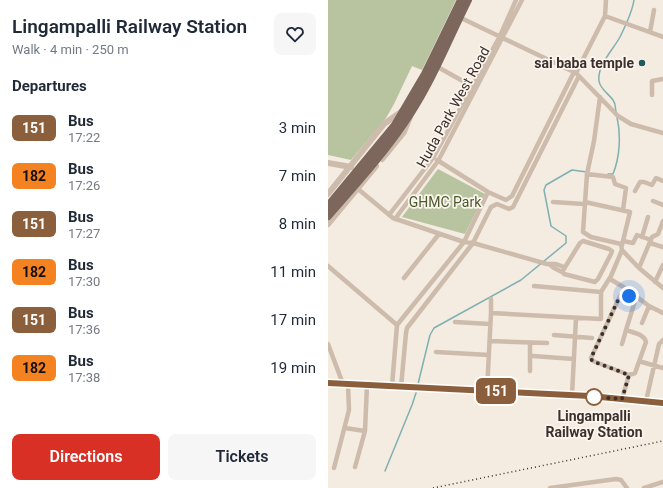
<!DOCTYPE html>
<meta charset="utf-8">
<style>
:root{--surface:#fff;--page:#f6f6f7;--text:#1f2937;--muted:#747a83;--accent:#d93025}
body{margin:0;font-family:Roboto,sans-serif;background:var(--page);color:var(--text);height:100vh;display:flex;flex-direction:column;font-size:15px;white-space:nowrap}
*{box-sizing:border-box;margin:0}
p{font-size:13px;color:var(--muted)}
.icon{flex:none;width:22px;height:22px;fill:none;stroke:currentColor;stroke-width:2;stroke-linecap:round;stroke-linejoin:round}
.map{position:relative;flex:1;overflow:hidden}
.sheet{display:flex;flex-direction:column;background:var(--surface);width:328px}
.sheet>*{flex:none}
.badge{padding:0 8px;border-radius:6px;font-size:14px;line-height:26px}
.you{position:absolute;width:20px;height:20px;margin:-10px;border:3px solid #fff;border-radius:50%;background:#1a73e8;box-shadow:0 0 0 6px #1a73e833}
.map>.badge{position:absolute;translate:-50% -50%;box-shadow:0 0 0 2px #fff}
h2{padding:0 12px;font-size:15px;line-height:36px}
.round{display:grid;place-items:center;flex:none;width:42px;height:42px;border-radius:8px;background:var(--page)}
.summary{display:flex;align-items:center;justify-content:space-between;height:68px;padding:0 12px}
h1{font-size:19px;font-weight:600;line-height:30px}
.action{display:flex;gap:8px;margin-top:auto;padding:8px 12px}
.action a{flex:1;height:46px;border-radius:8px;background:var(--accent);color:#fff;font-size:16px;font-weight:600;line-height:46px;text-align:center}
.action a+a{background:var(--page);color:var(--text)}
ul{padding:0;list-style:none}
li{display:flex;align-items:center;gap:12px;height:48px;padding:0 12px}
li div{flex:1}
li b{display:block;font-size:15px}
li em{font-style:normal}
li .badge{min-width:44px;font-weight:700;text-align:center}
main{display:flex;flex:1;min-height:0}
.map>svg:first-child{display:block}
.green{fill:#b8c4a0}
.lines{fill:none;stroke-linecap:round;stroke-linejoin:round}
.stream{stroke:#7fb0b2;stroke-width:1.5}
.minor{stroke:#cdbbac;stroke-width:4.5}
.tertiary{stroke:#cdbbac;stroke-width:6}
.primary{stroke:#7d675c;stroke-width:8}
.rail{stroke:#3b302b;stroke-width:1.5;stroke-dasharray:1 3;stroke-linecap:butt}
.line-casing{stroke:#fff;stroke-width:9}
.line{stroke:#8b5e3c;stroke-width:6}
.walk{stroke:#3b302b;stroke-width:4;stroke-dasharray:0 7.2}
.poi-dot{fill:#1f5a5e;stroke:#fbf5ee;stroke-width:1.5}
.stop-dot{fill:#fff;stroke:#8b5e3c;stroke-width:2}
.labels{text-anchor:middle;stroke-width:3.5;stroke-linejoin:round;paint-order:stroke}
.poi-label{font-size:14px;font-weight:bold;fill:#3b302b;stroke:#fbf5ee;text-anchor:end}
.street-label{font-size:14px;fill:#3b302b;stroke:#fbf5ee}
.park-label{font-size:14px;fill:#4a5a2e;stroke:#fbf5ee}
.stop-label{font-size:14px;font-weight:bold;fill:#3b302b;stroke:#fbf5ee}
</style>
<main>
<section class="sheet">
<div class="summary"><div><h1>Lingampalli Railway Station</h1><p>Walk · 4 min · 250 m</p></div><a class="round"><svg class="icon" aria-label="heart" viewBox="0 0 24 24"><path d="M12 20l-8-8c-3-5 5-10 8-4 3-6 11-1 8 4z"/></svg></a></div>
<h2>Departures</h2>
<ul>
<li><span class="badge" style="background:#8b5e3c;color:#fff">151</span><div><b>Bus</b><p>17:22</p></div><em>3 min</em></li>
<li><span class="badge" style="background:#f58220;color:#111">182</span><div><b>Bus</b><p>17:26</p></div><em>7 min</em></li>
<li><span class="badge" style="background:#8b5e3c;color:#fff">151</span><div><b>Bus</b><p>17:27</p></div><em>8 min</em></li>
<li><span class="badge" style="background:#f58220;color:#111">182</span><div><b>Bus</b><p>17:30</p></div><em>11 min</em></li>
<li><span class="badge" style="background:#8b5e3c;color:#fff">151</span><div><b>Bus</b><p>17:36</p></div><em>17 min</em></li>
<li><span class="badge" style="background:#f58220;color:#111">182</span><div><b>Bus</b><p>17:38</p></div><em>19 min</em></li>
</ul>
<div class="action"><a>Directions</a><a>Tickets</a></div>
</section>
<div class="map">
<svg width="335" height="488" viewBox="0 0 335 488">
<rect width="100%" height="100%" fill="#f4ebe1"/>
<!-- green -->
<path class="green" d="M0,0H128L94,70L84,66L66,104L58,118L23,160L0,155Z
M110,169L157,194L137,234L74,217Z"/>
<g class="lines">
<!-- stream -->
<path class="stream" d="M288,112C287,107 288,104 285,100C281,94 272,89 271,81C269,65 285,50 292,37C298,25 304,13 306,0
M280,174H285C292,157 293,135 289,117
M90,384L102,335L106,328L193,280L238,243V236L223,226L216,190L218,185L244,170L259,172
M57,471L84,405L88,393"/>
<!-- minor -->
<path class="minor" d="M277,16L335,37
M131,17L248,73L290,116L303,124L335,133
M322,32L326,10
M108,66L140,84
M248,73L277,16L278,0
M324,95V81L335,79
M109,160L160,192
M259,174L266,141L272,97
M30,189L65,218L136,242L145,243L219,264H228L236,267
M307,191L312,182H316L324,185L328,178L335,181
M325,201L335,205
M225,202L256,204
M257,202L302,212L294,245
M295,210L298,188L287,184L285,177L259,174L255,232L263,237L293,244L294,250L311,268L335,288
M61,215L105,158L172,36L188,0
M67,219L110,161L194,0
M314,237L320,217
M255,241L281,249L284,251L283,254L270,279L267,282L236,274L234,272L252,243Z
M295,241L305,243L309,235L323,240
M322,243L335,247
M221,264L226,268L234,272
M0,266L69,325
M311,268L324,237L330,234L335,221
M76,278L111,234
M282,279L297,288L321,306
M327,282L335,265
M206,286L273,292
M295,294L306,299L307,301L298,330C306,333 316,334 318,342L307,373L301,375L265,361L263,358L292,296Z
M163,313V299
M127,322L162,324
M314,323L321,306L335,313
M226,335L264,338
M162,341L219,343
M0,344L15,384
M294,344L298,330
M108,352L161,355
M205,356L246,359
M314,362L335,368
M202,371V343
M64,386L69,325L136,242L160,192L178,200L184,196L246,72
M73,387L78,333L79,328L145,243L163,207L169,204L181,209L185,207L251,76
M159,391L163,313L273,319V292L283,276L294,250
M244,395L248,318
M294,399L301,375
M318,401L331,344L335,340
M17,428L37,431
M27,467L37,431L39,385
M6,468L21,410L20,384
M222,488L288,479L293,480L299,488
M316,488L335,482"/>
<!-- tertiary -->
<path class="tertiary" d="M54,159L76,132L82,117
M0,163L23,167
M0,194L56,124L73,112
M0,224L48,166
M0,383L261,396L335,403"/>
<!-- primary -->
<path class="primary" d="M0,206L67,125L97,74L133,0
M0,216C28,184 59,150 82,114C105,79 121,38 140,0"/>
<!-- rail -->
<path class="rail" d="M105,488L335,441"/>
</g>
<g class="lines">
<!-- line casing -->
<g class="line-casing">
<path id="line" d="M0,383L262,396L335,403"/>
</g>
<!-- line -->
<use href="#line" class="line"/>
<!-- walk -->
<path class="walk" d="M266,397L294,399L301,375L264,361L263,358L292,296L295,294L301,296"/>
</g>
<!-- markers -->
<circle class="poi-dot" cx="314" cy="63" r="4"/>
<circle class="stop-dot" cx="266" cy="397" r="8"/>
<g class="labels">
<!-- poi labels -->
<g class="poi-label">
<text x="306" y="68">sai baba temple</text>
</g>
<!-- street labels -->
<g class="street-label">
<text transform="translate(125 107) rotate(-61)" y="5">Huda Park West Road</text>
</g>
<!-- park labels -->
<g class="park-label">
<text x="117" y="207">GHMC Park</text>
</g>
<!-- stop labels -->
<g class="stop-label">
<text x="266" y="421">Lingampalli<tspan x="266" dy="16">Railway Station</tspan></text>
</g>
</g>
</svg>
<div class="you" style="left:301px;top:296px"></div>
<b class="badge" style="left:168px;top:391px;background:#8b5e3c;color:#fff">151</b>
</div>
</main>
